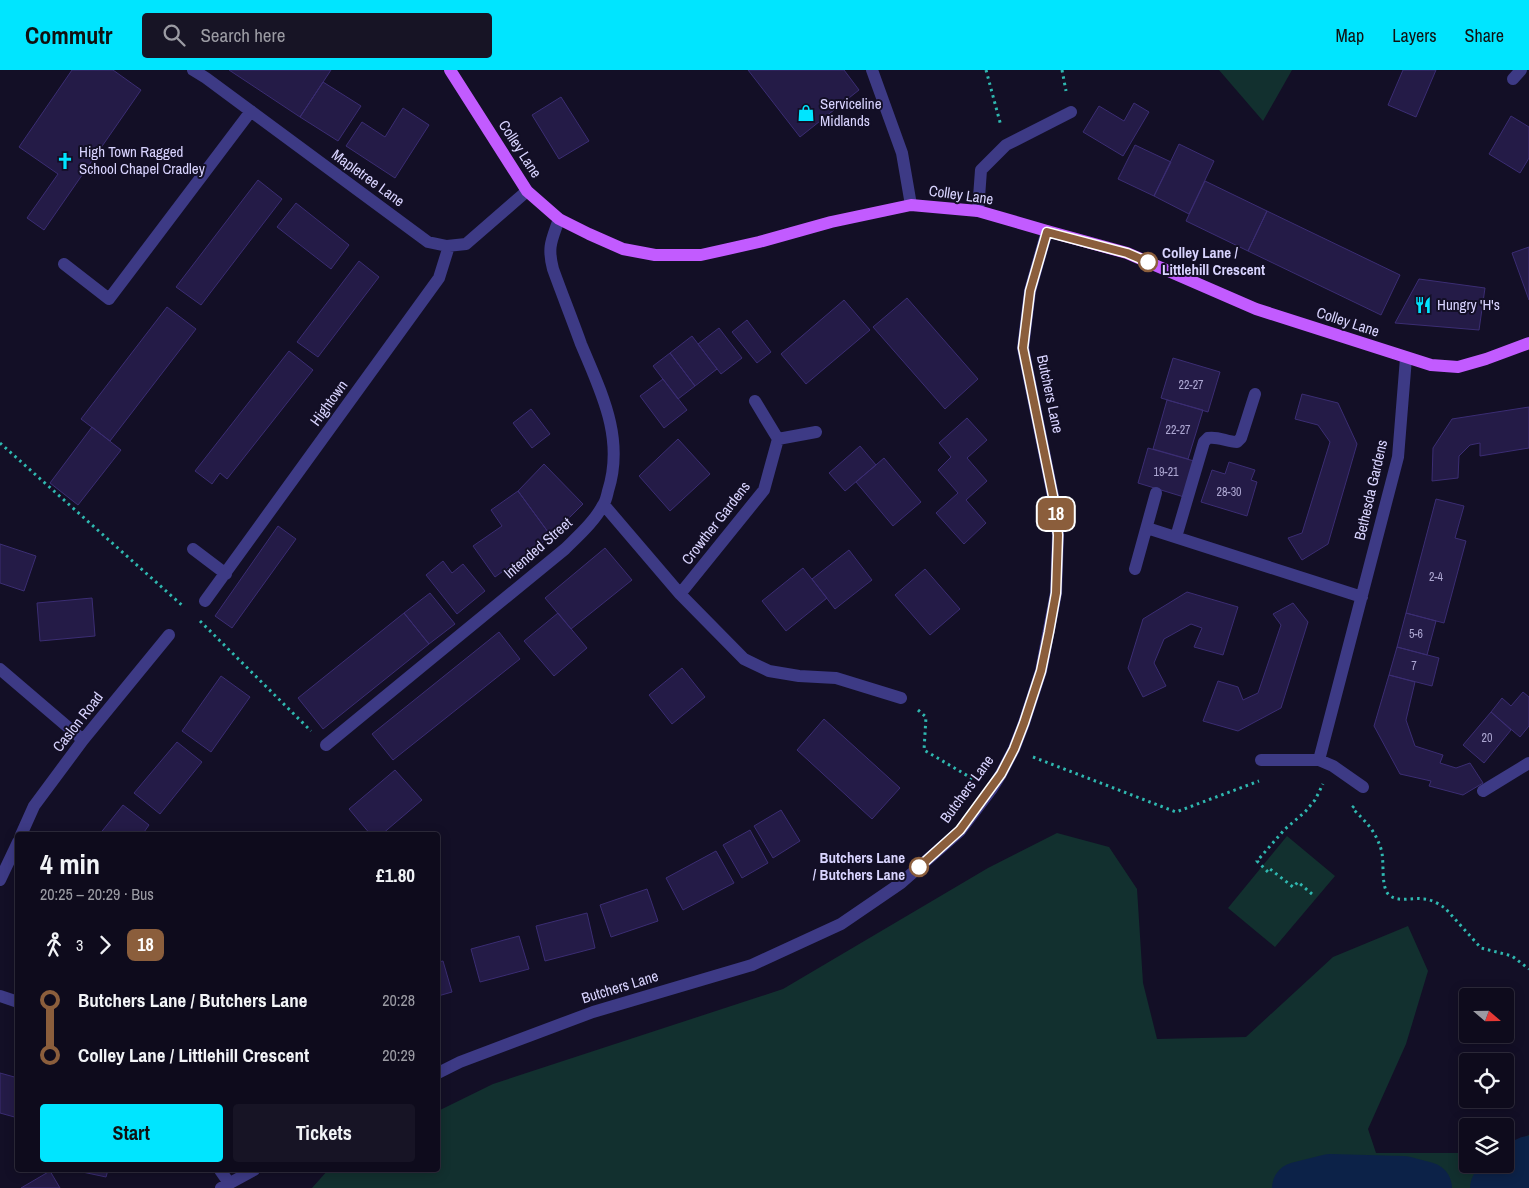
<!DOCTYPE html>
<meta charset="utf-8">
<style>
:root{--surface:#0e0b1c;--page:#171425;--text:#f1f3f6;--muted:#9b9ba3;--line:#2e2b3b;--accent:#00e5ff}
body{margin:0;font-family:"Archivo Narrow",sans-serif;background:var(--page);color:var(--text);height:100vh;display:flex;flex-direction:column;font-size:19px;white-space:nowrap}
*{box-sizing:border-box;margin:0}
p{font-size:16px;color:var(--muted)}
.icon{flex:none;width:28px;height:28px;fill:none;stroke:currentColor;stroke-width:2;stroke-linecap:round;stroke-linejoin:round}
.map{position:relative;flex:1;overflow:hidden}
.side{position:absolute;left:15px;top:762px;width:425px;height:340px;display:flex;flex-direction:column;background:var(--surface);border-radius:5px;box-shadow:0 2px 12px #0003,0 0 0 1px var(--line)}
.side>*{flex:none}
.badge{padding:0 10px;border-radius:8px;font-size:18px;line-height:32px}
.needle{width:32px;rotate:110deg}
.buttons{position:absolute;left:1459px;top:918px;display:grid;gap:10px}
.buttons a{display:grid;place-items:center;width:55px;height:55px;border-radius:5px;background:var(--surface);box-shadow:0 2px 12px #0003,0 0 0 1px var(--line);font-size:25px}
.map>.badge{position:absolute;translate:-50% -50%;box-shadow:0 0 0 2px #fff}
.legs{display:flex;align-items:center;gap:8px;height:55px;padding:0 25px;font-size:16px}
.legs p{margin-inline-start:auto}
.head{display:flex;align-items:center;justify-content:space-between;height:85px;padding:0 25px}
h1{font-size:28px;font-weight:700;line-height:38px}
.cta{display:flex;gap:10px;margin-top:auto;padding:10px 25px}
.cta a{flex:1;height:58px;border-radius:5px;background:var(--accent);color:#111;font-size:20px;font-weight:700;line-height:58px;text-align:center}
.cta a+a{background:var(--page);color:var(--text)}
ul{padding:0 25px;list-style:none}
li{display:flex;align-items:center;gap:18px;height:55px;font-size:19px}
li i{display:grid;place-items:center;width:8px;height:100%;margin:0 6px;background:currentColor}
li i::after{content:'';width:12px;height:12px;margin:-6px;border:4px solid;border-radius:50%;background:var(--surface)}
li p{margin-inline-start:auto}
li:first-child i{background:linear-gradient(#0000 50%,currentColor 0)}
li:last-child i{background:linear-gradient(currentColor 50%,#0000 0)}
header{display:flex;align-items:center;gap:30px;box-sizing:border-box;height:70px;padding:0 25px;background:var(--accent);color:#111}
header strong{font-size:24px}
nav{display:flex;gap:28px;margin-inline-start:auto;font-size:18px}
.search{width:350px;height:45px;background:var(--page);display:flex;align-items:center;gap:12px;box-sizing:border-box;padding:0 18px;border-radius:5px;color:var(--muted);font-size:19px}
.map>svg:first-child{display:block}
.green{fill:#12302f}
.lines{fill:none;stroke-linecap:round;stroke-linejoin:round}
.river{stroke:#0c2248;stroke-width:52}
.building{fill:#241b47;stroke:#3b2d73}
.path{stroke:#2fb8b0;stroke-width:3;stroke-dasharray:2.5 4;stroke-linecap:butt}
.minor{stroke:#3d3a85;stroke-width:12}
.major{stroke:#c25bff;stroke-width:12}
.line-1-casing{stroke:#fff;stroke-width:11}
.line-1{stroke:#8b5e3c;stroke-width:8}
.stop-1-dot{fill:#fff;stroke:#8b5e3c;stroke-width:2.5}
.labels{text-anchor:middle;stroke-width:4;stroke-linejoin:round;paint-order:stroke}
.number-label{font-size:12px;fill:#aca6d1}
.poi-label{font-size:15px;fill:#d9d4ff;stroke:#130f26;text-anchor:start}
.street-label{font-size:15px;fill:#d9d4ff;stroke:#130f26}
.stop-label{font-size:15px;font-weight:bold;fill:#d9d4ff;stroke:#130f26;text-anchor:start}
</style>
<header>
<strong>Commutr</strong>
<div class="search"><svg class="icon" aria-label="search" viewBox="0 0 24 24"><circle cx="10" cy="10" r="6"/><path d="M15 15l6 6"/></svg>Search here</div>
<nav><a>Map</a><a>Layers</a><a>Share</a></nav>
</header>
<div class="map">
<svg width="1529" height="1118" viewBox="0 0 1529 1118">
<rect width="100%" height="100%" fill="#130f26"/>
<!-- green -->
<path class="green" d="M1219,0H1292L1263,51Z
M1057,763L1109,777L1137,819L1143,913L1157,969L1246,967L1333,887L1408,856L1428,901L1406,974L1368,1059L1376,1083H1467L1468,1094H1505V1076L1529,1065V1118H312L328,1100H438V1041L493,1014L783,919L988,798Z
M1287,766L1335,806L1275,877L1228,838Z"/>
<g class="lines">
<!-- river -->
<path class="river" d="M1298,1118L1330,1110L1403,1112L1426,1118
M1496,1118L1519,1101L1529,1092"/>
</g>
<!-- building -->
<path class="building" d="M72,0H113L141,20L44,160L27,148L58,104L19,77Z
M229,0H331L300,47Z
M748,0H844L859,20L800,67Z
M1403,0H1436L1416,47L1388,35Z
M323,12L361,36L338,71L300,47Z
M561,27L589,71L559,89L532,45Z
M1134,33L1149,42L1123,86L1083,62L1099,36L1124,51Z
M403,38L429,55L395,108L346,76L362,52L385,67Z
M1511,46L1529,57V88L1520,103L1489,84Z
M1179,74L1214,91L1189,144L1154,126Z
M1135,75L1171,92L1154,126L1118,109Z
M258,110L282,129L201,235L176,217Z
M1205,111L1267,141L1248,181L1186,151Z
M296,133L349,175L331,199L277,157Z
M1267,141L1400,205L1381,245L1248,181Z
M1529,177V230L1512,183Z
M359,191L379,207L318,287L297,272Z
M1419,209L1485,218L1479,260L1395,253Z
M907,228L978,309L945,339L873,257Z
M844,230L870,260L806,314L781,284Z
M167,237L196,259L110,371L81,349Z
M747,250L771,282L757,293L732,262Z
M719,258L742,288L721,304L698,274Z
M692,266L717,299L695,316L670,283Z
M289,281L313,300L227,409L220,403L212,414L195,401Z
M670,283L695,316L678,329L653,296Z
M1173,288L1220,302L1208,342L1161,328Z
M663,309L687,340L664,358L640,326Z
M1302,324L1338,333L1357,374L1328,474L1302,490L1288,468L1302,463L1330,372L1318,355L1295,349Z
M1167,330L1203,340L1188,389L1153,379Z
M1529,337V378L1480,386V373L1470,375L1459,386L1458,408L1432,411L1433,378L1452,349Z
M531,339L550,364L532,378L513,353Z
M967,348L987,370L967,388L987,411L966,430L986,453L964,474L936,443L958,423L938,400L951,387L939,373Z
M92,357L121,380L78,435L50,413Z
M678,369L710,404L670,441L639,406Z
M860,376L876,395L845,421L829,403Z
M1148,378L1194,391L1184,427L1138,413Z
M884,388L921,432L893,456L856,412Z
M1229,392L1255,400L1251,410L1257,412L1247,446L1201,432L1212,400L1225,404Z
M544,394L583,434L551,466L518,421Z
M518,421L551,466L495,507L473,476L502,456L491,440Z
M1436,429L1464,436L1455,468L1466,471L1444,553L1406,543Z
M278,456L296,469L232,558L215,546Z
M0,474L36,486L24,521L0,513Z
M605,478L632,510L571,559L545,528Z
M849,480L872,510L835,539L812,509Z
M443,491L452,503L463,494L485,521L457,544L426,505Z
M803,498L827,528L786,561L762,531Z
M925,499L960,539L930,565L895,525Z
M1187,522L1238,537L1223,585L1194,577L1202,558L1191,554L1164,569L1154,593L1166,616L1143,627L1128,598L1143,549Z
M430,523L455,554L429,574L404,543Z
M92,528L95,566L40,571L37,533Z
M1293,533L1308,552L1281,638L1238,661L1203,651L1218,611L1238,617L1243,630L1258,623L1281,555L1273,544Z
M404,543L429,574L323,659L298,628Z
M558,543L587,578L554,606L524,571Z
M1406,543L1436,551L1427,585L1397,577Z
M499,562L520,589L393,690L372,664Z
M1397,577L1439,588L1432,616L1389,605Z
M682,598L705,627L672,654L649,625Z
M1389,605L1415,612L1406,650L1415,676L1443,685L1440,693L1456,698L1470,693L1483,713L1463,725L1429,716L1431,711L1400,704L1374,656Z
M221,606L250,627L211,682L182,661Z
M1523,622L1529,627V656L1520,667L1491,642L1502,628L1511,636Z
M1491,642L1511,660L1484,693L1463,675Z
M824,649L900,718L872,749L797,680Z
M177,672L202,692L160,744L134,723Z
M395,700L422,730L381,765H371L349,739Z
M123,735L149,755L142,765H99Z
M781,740L800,771L773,788L754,756Z
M750,760L768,793L742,808L723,775Z
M716,781L734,813L683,840L666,808Z
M647,819L658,851L611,867L600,835Z
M587,843L595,878L545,891L536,856Z
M519,866L529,899L480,912L471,879Z
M443,891L452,922L438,926V892Z
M0,1003L18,1008V1048L0,1043Z
M73,1100H108L106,1107Z
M50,1101L60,1118H21Z"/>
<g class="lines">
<!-- path -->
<path class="path" d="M986,0L1001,56
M1062,0L1066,21
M0,373L184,537
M200,551L311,661
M918,640L926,647L924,680L973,709
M1033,687L1176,742L1259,711
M1354,736L1352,738C1366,752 1375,760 1381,779C1385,791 1380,816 1389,825C1399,833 1412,827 1423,829C1431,829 1439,834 1445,838L1481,878L1512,886L1529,899
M1312,824L1298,812L1293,817L1270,799L1268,802L1257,791L1285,759L1305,742L1315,730L1323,714"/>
<!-- minor -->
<path class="minor" d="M193,0L206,8L428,172L447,176L466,174L527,121
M872,0L902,83L911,135
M1513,9L1521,0
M978,141L981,100L1006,75L1071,42
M64,194L109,229L251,41
M778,369L816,362
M604,435L680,524L744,589L769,601L799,606L836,608L901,628
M1147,458L1362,527
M1176,467L1204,372L1208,368C1218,366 1227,372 1237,372L1241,368L1255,324
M193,479L226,504
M1135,499L1156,423
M680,524L764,420L778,369L755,331
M205,531L439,208L449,176
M0,599L83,670
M326,675L565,479C578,466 595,451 603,435C606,431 607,425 608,421C625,368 601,322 581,274C572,249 562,224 553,199C547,176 552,170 559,149
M1261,690H1319L1398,387L1406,288
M1319,690L1333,696L1363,717
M1483,721L1529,693
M21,765L34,736L83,670L169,565
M0,810L18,772
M0,926L18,932
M438,1003L460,992L593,942L752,895L841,854L901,813L960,761L991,720L1001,704L1014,679L1024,653L1041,601L1056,523L1058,465L1054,431L1023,278L1030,221L1047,161
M220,1100L229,1113
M221,1118L254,1100"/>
<!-- major -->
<path class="major" d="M450,0L527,121L559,149L589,164L623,179L655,185H701L759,172L831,152L911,135L978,141L1047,161L1127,183L1256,239L1431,295L1458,297L1486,289L1529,273"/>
</g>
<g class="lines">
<!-- line-1 casing -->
<g class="line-1-casing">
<path id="line-1" d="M919,797L960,760L1001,704L1014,679L1024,653L1041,601L1049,562L1056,523L1058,465L1054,431L1023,278L1030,221L1047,162L1127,183L1148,192"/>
</g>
<!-- line-1 -->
<use href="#line-1" class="line-1"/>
</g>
<!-- icons -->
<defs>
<g id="shop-bare" transform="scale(1.35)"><path d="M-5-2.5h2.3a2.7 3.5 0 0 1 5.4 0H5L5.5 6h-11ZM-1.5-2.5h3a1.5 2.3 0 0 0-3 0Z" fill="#00e5ff" stroke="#130f26" stroke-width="2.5" paint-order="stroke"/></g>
<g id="church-bare" transform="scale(1.35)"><path d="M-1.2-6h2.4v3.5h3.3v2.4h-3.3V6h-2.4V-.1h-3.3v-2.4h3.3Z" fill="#00e5ff" stroke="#130f26" stroke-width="2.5" paint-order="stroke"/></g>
<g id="restaurant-bare" transform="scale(1.35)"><path d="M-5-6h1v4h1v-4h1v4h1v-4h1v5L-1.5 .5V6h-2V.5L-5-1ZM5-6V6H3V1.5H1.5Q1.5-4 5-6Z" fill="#00e5ff" stroke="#130f26" stroke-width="2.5" paint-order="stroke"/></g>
</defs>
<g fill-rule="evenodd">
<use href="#shop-bare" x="806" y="43"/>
<use href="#church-bare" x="65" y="91"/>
<use href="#restaurant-bare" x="1423" y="235"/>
</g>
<!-- markers -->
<g class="stop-1-dot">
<circle cx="1148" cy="192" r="9"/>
<circle cx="919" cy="797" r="9"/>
</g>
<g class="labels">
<!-- number labels -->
<g class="number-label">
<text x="1191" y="319">22-27</text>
<text x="1178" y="364">22-27</text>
<text x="1166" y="406">19-21</text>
<text x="1229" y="426">28-30</text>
<text x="1436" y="511">2-4</text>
<text x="1416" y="568">5-6</text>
<text x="1414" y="600">7</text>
<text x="1487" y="672">20</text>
</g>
<!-- poi labels -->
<g class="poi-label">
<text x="820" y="39">Serviceline<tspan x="820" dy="17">Midlands</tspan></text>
<text x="79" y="87">High Town Ragged<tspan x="79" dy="17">School Chapel Cradley</tspan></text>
<text x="1437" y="240">Hungry 'H's</text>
</g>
<!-- street labels -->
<g class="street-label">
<text transform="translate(520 79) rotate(57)" y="5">Colley Lane</text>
<text transform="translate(368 108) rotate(36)" y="5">Mapletree Lane</text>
<text transform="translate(961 125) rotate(8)" y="5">Colley Lane</text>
<text transform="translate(1348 252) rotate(18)" y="5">Colley Lane</text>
<text transform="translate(1050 324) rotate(78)" y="5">Butchers Lane</text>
<text transform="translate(329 333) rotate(-54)" y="5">Hightown</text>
<text transform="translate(1371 420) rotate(-77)" y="5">Bethesda Gardens</text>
<text transform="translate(716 453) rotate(-52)" y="5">Crowther Gardens</text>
<text transform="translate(538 478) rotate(-41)" y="5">Intended Street</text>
<text transform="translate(78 652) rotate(-52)" y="5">Caslon Road</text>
<text transform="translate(967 719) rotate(-54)" y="5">Butchers Lane</text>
<text transform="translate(620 917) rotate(-17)" y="5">Butchers Lane</text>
</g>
<!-- stop labels -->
<g class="stop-label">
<text x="1162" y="188">Colley Lane /<tspan x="1162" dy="17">Littlehill Crescent</tspan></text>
<text x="905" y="793" text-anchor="end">Butchers Lane<tspan x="905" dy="17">/ Butchers Lane</tspan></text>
</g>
</g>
</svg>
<div class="buttons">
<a><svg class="needle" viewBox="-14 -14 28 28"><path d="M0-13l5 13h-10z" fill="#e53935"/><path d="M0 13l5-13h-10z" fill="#9b9ba3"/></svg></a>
<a><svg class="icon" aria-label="locate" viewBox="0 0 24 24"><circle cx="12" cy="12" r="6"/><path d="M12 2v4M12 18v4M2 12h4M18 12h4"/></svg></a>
<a><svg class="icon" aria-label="layers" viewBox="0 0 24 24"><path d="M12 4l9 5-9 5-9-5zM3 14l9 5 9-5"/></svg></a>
</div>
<b class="badge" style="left:1056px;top:444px;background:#8b5e3c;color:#fff">18</b>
<section class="side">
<div class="head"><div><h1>4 min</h1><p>20:25 – 20:29 · Bus</p></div><b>£1.80</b></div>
<div class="legs"><svg class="icon" aria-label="walk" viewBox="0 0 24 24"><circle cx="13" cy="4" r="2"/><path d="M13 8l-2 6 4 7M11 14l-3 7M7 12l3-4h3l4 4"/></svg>3<svg class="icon" aria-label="forward" viewBox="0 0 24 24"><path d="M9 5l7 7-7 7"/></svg><b class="badge" style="background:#8b5e3c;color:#fff">18</b></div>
<ul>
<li><i style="color:#8b5e3c"></i><b>Butchers Lane / Butchers Lane</b><p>20:28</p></li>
<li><i style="color:#8b5e3c"></i><b>Colley Lane / Littlehill Crescent</b><p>20:29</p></li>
</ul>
<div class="cta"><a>Start</a><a>Tickets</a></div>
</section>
</div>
